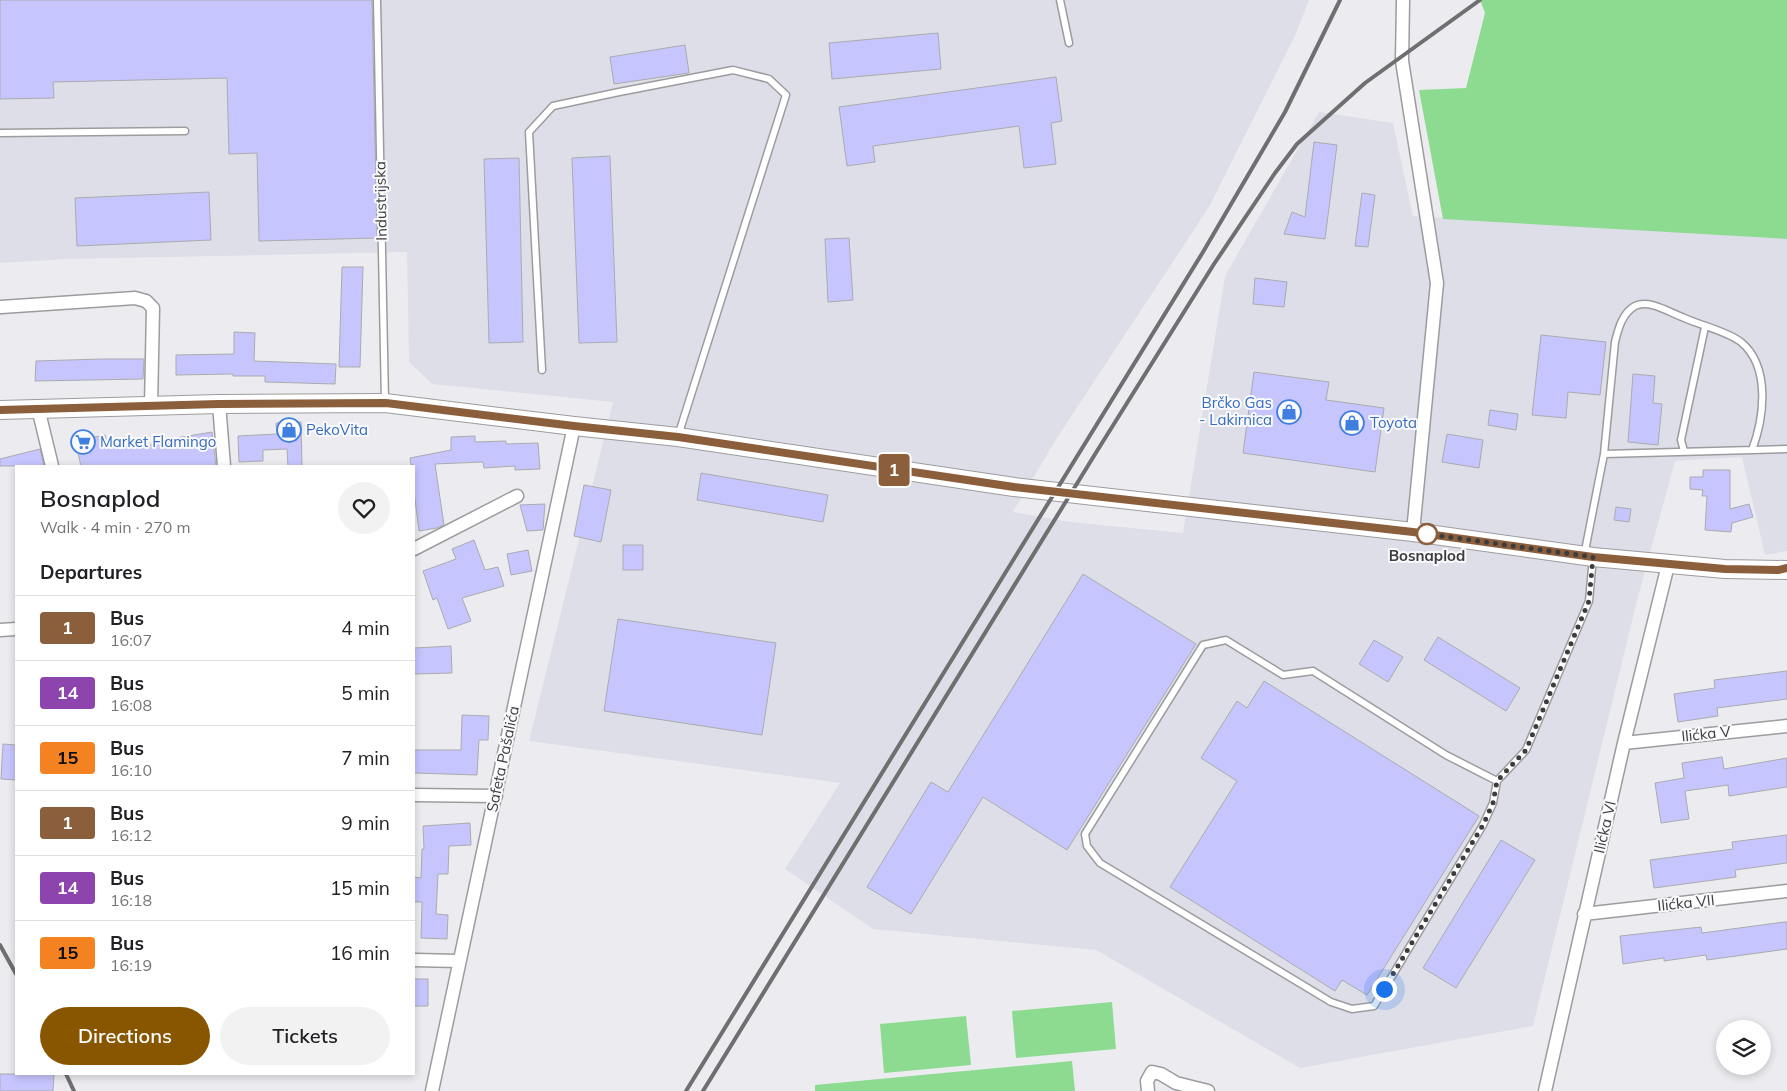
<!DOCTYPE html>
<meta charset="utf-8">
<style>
:root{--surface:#fff;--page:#f2f2f2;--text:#202124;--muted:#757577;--line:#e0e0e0;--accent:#895600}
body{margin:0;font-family:Mulish,sans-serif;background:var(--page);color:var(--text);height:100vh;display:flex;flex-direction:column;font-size:19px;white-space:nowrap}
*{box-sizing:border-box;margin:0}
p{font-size:16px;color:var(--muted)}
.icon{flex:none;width:28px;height:28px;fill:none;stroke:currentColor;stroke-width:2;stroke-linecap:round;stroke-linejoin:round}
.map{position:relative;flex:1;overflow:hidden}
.details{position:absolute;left:15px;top:465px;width:400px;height:610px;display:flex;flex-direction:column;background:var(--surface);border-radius:0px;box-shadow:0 2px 8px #0003}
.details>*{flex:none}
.badge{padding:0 10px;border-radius:4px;font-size:18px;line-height:32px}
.tools{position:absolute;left:1716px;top:1020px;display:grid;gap:10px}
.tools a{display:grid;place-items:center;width:55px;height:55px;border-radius:50%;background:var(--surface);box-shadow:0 2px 8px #0003;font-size:25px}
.you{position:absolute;width:25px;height:25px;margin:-12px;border:4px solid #fff;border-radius:50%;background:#1a73e8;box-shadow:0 0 0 8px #1a73e833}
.map>.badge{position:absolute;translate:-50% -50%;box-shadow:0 0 0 2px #fff}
h2{padding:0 25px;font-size:19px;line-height:45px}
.round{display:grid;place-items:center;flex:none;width:52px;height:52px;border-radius:26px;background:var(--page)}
.overview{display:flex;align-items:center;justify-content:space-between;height:85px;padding:0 25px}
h1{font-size:24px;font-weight:600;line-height:38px}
.button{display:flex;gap:10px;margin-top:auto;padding:10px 25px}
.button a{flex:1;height:58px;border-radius:30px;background:var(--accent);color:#fff;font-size:20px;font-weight:600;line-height:58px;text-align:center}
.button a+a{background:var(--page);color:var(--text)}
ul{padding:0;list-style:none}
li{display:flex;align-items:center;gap:15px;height:65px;padding:0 25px;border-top:1px solid var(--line)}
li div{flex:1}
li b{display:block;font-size:19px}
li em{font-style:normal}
li .badge{min-width:55px;font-weight:700;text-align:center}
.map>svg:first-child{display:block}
.built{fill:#dedee9}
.green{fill:#8ddb91}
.building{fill:#c6c5fd;stroke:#ababae}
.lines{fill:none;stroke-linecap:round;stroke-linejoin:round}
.service-casing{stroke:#9c9c9f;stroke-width:9}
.minor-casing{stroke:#9c9c9f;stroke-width:15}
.secondary-casing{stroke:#9c9c9f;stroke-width:20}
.service{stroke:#fff;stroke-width:6}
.minor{stroke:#fff;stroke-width:12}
.secondary{stroke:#fff;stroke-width:18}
.rail{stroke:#6f6f71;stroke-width:4}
.line-casing{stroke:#fff;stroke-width:11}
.line{stroke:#8b5e3c;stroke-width:8}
.walk{stroke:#3c3c3d;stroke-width:5;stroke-dasharray:0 9}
.stop-dot{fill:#fff;stroke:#8b5e3c;stroke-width:2.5}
.labels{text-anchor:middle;stroke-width:4;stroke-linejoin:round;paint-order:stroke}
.street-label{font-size:15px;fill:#3c3c3d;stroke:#fafafd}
.shop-label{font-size:15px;fill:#366cbe;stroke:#fafafd;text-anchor:start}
.stop-label{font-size:15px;font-weight:bold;fill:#3c3c3d;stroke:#fafafd}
</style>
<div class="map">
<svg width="1787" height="1091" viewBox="0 0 1787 1091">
<rect width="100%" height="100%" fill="#ececf0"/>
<!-- built -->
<path class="built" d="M0,0H1309L1295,36L1209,207L1055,441L1013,512L1071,522L1183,533L1225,276L1319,112L1393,123L1413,216L1787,239V551L1765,555L1742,457L1675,461L1638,597L1533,1026L1300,1068L1096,950L873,929L785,869L840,783L529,741L613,402L432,384L409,362L407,252L70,259L0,263Z"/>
<!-- green -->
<path class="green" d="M1480,0H1787V239L1443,219L1419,90L1466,88L1485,13Z
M1112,1002L1116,1049L1016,1058L1012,1011Z
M966,1016L971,1065L884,1073L880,1024Z
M1072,1061L1075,1091H815V1085Z"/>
<!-- building -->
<path class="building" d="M0,0H372L377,238L259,241L257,153L229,154L227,78L53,82L54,98L0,99Z
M938,33L941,69L832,79L829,43Z
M685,45L689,73L614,84L610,57Z
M1056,77L1062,121L1051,123L1056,164L1024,168L1019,126L873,146L875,162L847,166L839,107Z
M1314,142L1337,145L1325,239L1284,234L1292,212L1305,217Z
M610,156L617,342L579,343L572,158Z
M519,158L523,342L489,343L484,159Z
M209,192L211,240L77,246L75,198Z
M1362,193L1375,195L1368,247L1355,246Z
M849,238L853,300L828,302L825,239Z
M342,267H363L360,367H339Z
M1255,278L1287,282L1284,307L1253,304Z
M234,332L255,333L254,361L336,364L335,384L265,382V376H233V374L176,375V355L234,354Z
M1541,335L1606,342L1600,395L1568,392L1566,418L1532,415Z
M101,359H144L143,379L35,381L36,361Z
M1254,372L1329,382L1326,400L1384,408L1375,472L1243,453Z
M1633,374L1655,376L1653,403L1662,404L1658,445L1628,442Z
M1490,410L1518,414L1516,430L1488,425Z
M301,422L302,466H288L287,449L263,450V461L239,462L238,436L277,434L276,423Z
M212,432L216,466H81L75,441L105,435L108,447L152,445V442Z
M1447,434L1483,440L1479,468L1442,462Z
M475,436V442L506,441V444L538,443L540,469L515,470V466L484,468L483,462L435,464L444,525L437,528L419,531L414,492V465H411L410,458L451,450V437Z
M40,449L44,466H0V459Z
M1703,470H1730V509L1749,504L1753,517L1732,523L1731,532L1705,530L1707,496H1702L1703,490L1690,489V477H1703Z
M701,473L828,495L823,522L697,500Z
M584,485L611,490L601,542L574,536Z
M545,504L543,530L527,531L520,505Z
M1616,507L1631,509L1629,522L1614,520Z
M474,540L485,570L498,567L504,586L462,598L471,621L448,629L437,598L433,600L423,571L456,559L452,549Z
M623,545H643V570H623Z
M528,550L532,571L511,575L507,554Z
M1083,574L1196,644L1067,850L983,797L911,914L867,887L931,782L948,792Z
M618,619L776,643L762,735L604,711Z
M1438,637L1520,688L1506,711L1424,660Z
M1374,640L1403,657L1388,682L1359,664Z
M451,646L452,673L414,674V648Z
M1787,671V699L1717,708L1718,716L1678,722L1674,694L1715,688L1714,680Z
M1264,681L1479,816L1367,995L1342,980L1335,991L1170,887L1237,781L1201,758L1237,701L1247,708Z
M462,715L489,716L488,740H479L477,775L414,773V750H461Z
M3,744L16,745V780L1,779Z
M1722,757L1724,769L1787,758V787L1729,796L1728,785L1685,791L1689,819L1661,823L1655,783L1684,778L1682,763Z
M470,823L471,845L449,846L448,874H438L436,914L448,915L447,939L421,938L422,902H414V877L421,878L422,849H424L423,826Z
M1787,835V863L1735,870L1736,877L1654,888L1650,860L1733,849L1732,842Z
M1501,840L1535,860L1456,988L1423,968Z
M1784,922H1787V949L1707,960L1706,955L1664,961V958L1623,964L1620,936L1701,927L1702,933Z
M414,979H428V1006H414Z
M0,1074H54L53,1091H0Z"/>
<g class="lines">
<!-- service casing -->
<g class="service-casing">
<path id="service" d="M377,0L385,402
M1060,0L1069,43
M0,133L185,131
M542,370L529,132L553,106L619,92L733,70L769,79L786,95L678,436
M1684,451L1681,440L1705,327
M1604,454L1615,342C1618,330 1622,313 1635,306C1649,299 1669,312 1682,317C1699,325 1727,331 1741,342C1771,367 1764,418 1752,450
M1584,556L1604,454L1787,449
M1497,781L1493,803L1483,825L1374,1006L1352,1009L1331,1002L1100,863L1087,846L1085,834L1203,645L1226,640L1283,675L1313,671L1446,755L1497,781L1526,750L1589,601L1593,557"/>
</g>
<!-- minor casing -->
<g class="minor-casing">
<path id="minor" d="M1403,0L1402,61L1437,283L1413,532
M1,307L135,298L146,301L153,308L151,406
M219,404L224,466
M38,408L52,466
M414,549L517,496
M0,630L16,629
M1624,743L1787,726
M414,795L496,796
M1584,914L1787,891
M414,960L459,961
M432,1091L574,426
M1148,1091L1147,1081L1152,1072L1161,1074L1176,1083L1208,1091
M1545,1091L1624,743L1668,565"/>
</g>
<!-- secondary casing -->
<g class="secondary-casing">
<path id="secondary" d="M0,410L219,404L385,403L574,426L678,437L1014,487L1413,532L1593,557L1725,569L1787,570"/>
</g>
<!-- service -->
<use href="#service" class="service"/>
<!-- minor -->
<use href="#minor" class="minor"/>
<!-- secondary -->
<use href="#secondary" class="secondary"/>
<!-- rail -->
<path class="rail" d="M0,945L16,974
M66,1074L74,1091
M686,1091L1203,252L1285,112L1340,0
M703,1091L1097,451L1214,264L1275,173L1297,144L1365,83L1480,0"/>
</g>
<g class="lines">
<!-- line casing -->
<g class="line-casing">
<path id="line" d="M0,410L219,404L386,403L574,426L678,437L1014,487L1413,532L1593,557L1725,569L1778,570L1787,568"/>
</g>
<!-- line -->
<use href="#line" class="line"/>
<!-- walk -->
<path class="walk" d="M1384,989L1483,825L1493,803L1497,781L1526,750L1589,601L1593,557L1427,534"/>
</g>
<!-- icons -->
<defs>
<g id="shop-ring" transform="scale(1.25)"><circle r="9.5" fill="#fafafd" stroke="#3f7fe0" stroke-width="1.5"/><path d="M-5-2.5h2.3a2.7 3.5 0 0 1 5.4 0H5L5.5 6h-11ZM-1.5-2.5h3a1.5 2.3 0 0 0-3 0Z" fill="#3f7fe0"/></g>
<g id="supermarket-ring" transform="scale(1.25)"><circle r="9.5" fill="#fafafd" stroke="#3f7fe0" stroke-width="1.5"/><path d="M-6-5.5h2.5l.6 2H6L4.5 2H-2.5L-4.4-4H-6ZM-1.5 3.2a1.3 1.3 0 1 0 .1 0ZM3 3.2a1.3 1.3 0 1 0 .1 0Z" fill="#3f7fe0"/></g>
</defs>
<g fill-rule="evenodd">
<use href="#shop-ring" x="1289" y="412"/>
<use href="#shop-ring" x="1352" y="423"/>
<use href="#shop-ring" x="289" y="430"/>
<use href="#supermarket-ring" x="83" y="442"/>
</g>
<!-- markers -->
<circle class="stop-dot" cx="1427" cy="534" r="10"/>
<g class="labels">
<!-- street labels -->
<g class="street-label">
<text transform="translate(381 201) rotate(-91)" y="5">Industrijska</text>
<text transform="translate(1706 734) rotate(-6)" y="5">Ilićka V</text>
<text transform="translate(503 759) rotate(-78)" y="5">Safeta Pašalića</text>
<text transform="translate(1605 827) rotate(-77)" y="5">Ilićka VI</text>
<text transform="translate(1686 903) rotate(-6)" y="5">Ilićka VII</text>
</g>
<!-- shop labels -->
<g class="shop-label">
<text x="1272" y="408" text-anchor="end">Brčko Gas<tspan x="1272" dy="17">- Lakirnica</tspan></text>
<text x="1370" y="428">Toyota</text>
<text x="306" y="435">PekoVita</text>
<text x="100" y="447">Market Flamingo</text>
</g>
<!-- stop labels -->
<g class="stop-label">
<text x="1427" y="561">Bosnaplod</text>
</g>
</g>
</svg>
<div class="tools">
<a><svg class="icon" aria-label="layers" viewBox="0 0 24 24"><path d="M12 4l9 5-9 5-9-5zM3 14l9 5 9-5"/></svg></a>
</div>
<div class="you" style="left:1384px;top:989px"></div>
<b class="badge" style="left:894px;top:470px;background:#8b5e3c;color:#fff">1</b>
<section class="details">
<div class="overview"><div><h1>Bosnaplod</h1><p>Walk · 4 min · 270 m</p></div><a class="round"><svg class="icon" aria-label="heart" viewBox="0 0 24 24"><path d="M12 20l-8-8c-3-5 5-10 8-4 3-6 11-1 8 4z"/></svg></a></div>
<h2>Departures</h2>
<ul>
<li><span class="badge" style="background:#8b5e3c;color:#fff">1</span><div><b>Bus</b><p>16:07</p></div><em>4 min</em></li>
<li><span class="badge" style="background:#8e44ad;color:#fff">14</span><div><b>Bus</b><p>16:08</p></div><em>5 min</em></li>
<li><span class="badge" style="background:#f58220;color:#111">15</span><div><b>Bus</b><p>16:10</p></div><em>7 min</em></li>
<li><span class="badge" style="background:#8b5e3c;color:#fff">1</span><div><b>Bus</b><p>16:12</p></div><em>9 min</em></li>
<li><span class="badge" style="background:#8e44ad;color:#fff">14</span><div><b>Bus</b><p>16:18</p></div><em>15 min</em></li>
<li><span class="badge" style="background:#f58220;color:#111">15</span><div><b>Bus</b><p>16:19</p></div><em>16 min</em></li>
</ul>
<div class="button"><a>Directions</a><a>Tickets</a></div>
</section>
</div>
